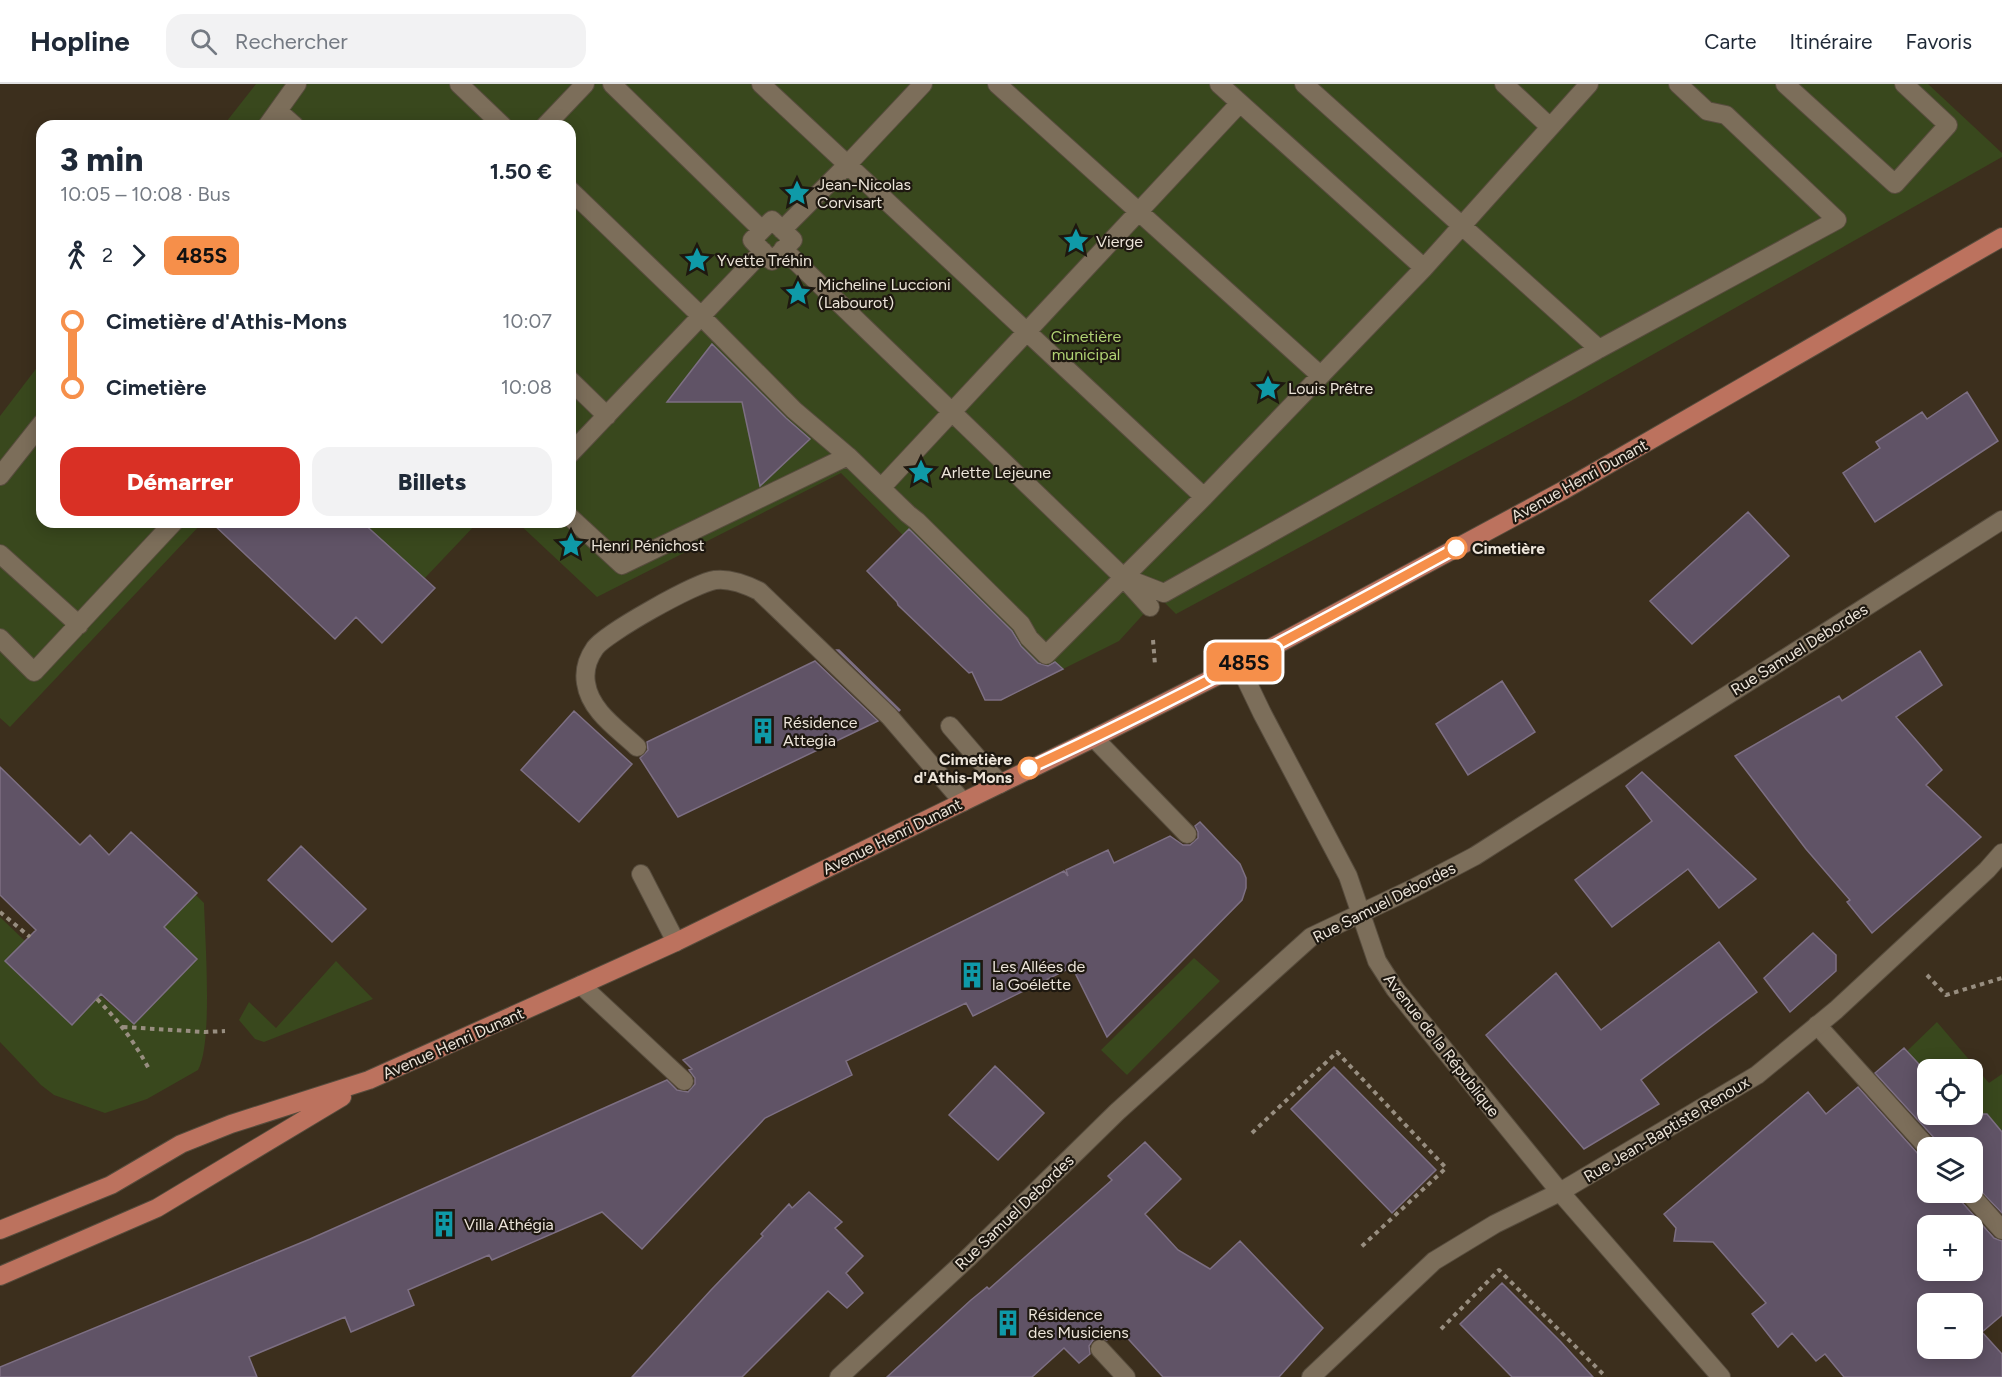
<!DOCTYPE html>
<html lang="fr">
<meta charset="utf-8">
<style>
:root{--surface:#fff;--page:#f2f2f3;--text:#1f2937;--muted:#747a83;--line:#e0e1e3;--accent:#d93025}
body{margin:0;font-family:Figtree,sans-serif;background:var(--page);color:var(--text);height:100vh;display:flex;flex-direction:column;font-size:22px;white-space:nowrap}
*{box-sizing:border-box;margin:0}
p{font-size:20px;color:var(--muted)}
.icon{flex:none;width:33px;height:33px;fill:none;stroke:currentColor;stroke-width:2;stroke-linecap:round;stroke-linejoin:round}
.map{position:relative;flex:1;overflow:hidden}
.sheet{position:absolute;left:36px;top:36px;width:540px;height:408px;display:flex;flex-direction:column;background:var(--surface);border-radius:18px;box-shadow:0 3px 15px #0003}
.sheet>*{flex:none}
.badge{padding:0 12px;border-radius:9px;font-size:21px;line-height:39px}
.fabs{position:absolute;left:1917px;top:975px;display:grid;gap:12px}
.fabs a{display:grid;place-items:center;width:66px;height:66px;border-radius:12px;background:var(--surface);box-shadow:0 3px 15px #0003;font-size:30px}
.map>.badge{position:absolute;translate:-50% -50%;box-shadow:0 0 0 3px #fff}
.legs{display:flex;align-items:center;gap:9px;height:66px;padding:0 24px;font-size:20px}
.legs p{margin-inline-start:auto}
.overview{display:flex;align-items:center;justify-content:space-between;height:102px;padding:0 24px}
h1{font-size:33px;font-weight:800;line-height:45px}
.primary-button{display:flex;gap:12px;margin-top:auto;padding:12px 24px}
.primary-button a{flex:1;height:69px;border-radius:18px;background:var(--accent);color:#fff;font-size:24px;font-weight:800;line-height:69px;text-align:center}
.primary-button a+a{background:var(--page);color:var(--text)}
ul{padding:0 24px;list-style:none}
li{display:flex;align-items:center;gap:21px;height:66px;font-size:22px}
li i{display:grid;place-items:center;width:9px;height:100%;margin:0 8px;background:currentColor}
li i::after{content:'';width:15px;height:15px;margin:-8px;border:4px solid;border-radius:50%;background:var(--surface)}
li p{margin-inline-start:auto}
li:first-child i{background:linear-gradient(#0000 50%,currentColor 0)}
li:last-child i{background:linear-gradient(currentColor 50%,#0000 0)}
header{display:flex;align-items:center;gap:36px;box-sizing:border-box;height:84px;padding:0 30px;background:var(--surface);border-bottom:2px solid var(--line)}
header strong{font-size:28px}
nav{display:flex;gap:33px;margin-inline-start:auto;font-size:21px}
.search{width:420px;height:54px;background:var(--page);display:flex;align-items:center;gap:15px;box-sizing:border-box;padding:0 21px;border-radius:18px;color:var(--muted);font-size:22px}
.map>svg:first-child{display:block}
.green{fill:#39481d}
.building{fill:#605366;stroke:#7d6f83;stroke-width:1.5;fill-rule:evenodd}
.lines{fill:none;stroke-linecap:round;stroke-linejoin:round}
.service-casing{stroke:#574c3d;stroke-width:20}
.minor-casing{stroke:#574c3d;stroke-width:20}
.primary-casing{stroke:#574c3d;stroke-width:20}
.path{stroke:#988e80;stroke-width:4;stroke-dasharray:4.5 4.5;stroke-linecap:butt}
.service{stroke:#7c6e5a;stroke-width:18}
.minor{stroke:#7c6e5a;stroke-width:18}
.primary{stroke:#bc725e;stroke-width:18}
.line-1-casing{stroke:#fff;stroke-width:14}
.line-1{stroke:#f68f4a;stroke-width:9}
.stop-1-dot{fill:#fff;stroke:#f68f4a;stroke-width:3}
.labels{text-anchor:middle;stroke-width:4.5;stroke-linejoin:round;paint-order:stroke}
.poi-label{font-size:16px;fill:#ece4d9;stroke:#1e1810;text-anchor:start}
.park-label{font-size:16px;fill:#b0d273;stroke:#1e1810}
.street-label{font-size:16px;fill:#ece4d9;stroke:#1e1810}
.stop-label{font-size:16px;font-weight:bold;fill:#ece4d9;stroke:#1e1810;text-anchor:start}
</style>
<header>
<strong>Hopline</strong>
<div class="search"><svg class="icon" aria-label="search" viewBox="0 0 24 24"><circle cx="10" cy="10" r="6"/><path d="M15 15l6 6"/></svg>Rechercher</div>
<nav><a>Carte</a><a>Itinéraire</a><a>Favoris</a></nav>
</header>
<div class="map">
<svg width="2002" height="1293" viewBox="0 0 2002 1293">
<rect width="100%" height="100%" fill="#3c2f1d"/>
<!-- green -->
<path class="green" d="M256,0H1928L2002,69V73L1569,318L1176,530L1159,513L1119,557L1045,594L841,389L597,513L517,438H570V42H223Z
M42,277V438H203L10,643L0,634V332Z
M363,438H478L424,495Z
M195,810L204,819C205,854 213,960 198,986L147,1015L105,1029L54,1011L41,1001L0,958V833L25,857L30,853L134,940L197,875L164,843Z
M1194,874L1220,897L1127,991L1101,966Z
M336,877L373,915L264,958L255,955L239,936L249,918L276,944Z
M1937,938L1989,999L2002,990V1048L1986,1029L1972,1040V986H1928L1927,990L1907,967Z"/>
<!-- building -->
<path class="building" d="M712,260L786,334L810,355L760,402L742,318H667Z
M1967,308L1998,357L1875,438L1843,389L1880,364L1876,358L1922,328L1927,335Z
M1748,428L1789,472L1692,560L1650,517Z
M211,438H362L435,504L382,559L356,533L335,555Z
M909,445L1012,547L1021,562L1038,579L1048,582L1055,578L1063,585L1001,616H985L972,588L969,589L898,521L897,518L867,487Z
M837,566H839L900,626L899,627Z
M1920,567L1942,601L1896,633L1942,686L1926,701L1981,753L1872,849L1847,818L1850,816L1806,765L1735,672L1839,612L1842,617Z
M815,577L878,637L678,733L640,674L648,666L647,658Z
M1502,597L1535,648L1468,691L1436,640Z
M574,627L632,680L579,738L521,686Z
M0,683L80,761L90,751L109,771L131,748L197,809L164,843L197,875L134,940L101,910L72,941L5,877L36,846L0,811Z
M1642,688L1756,795L1719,824L1688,785L1612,843L1575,796L1652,737L1626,702Z
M1200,738L1240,780L1246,794V804L1242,816L1107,953L1072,883L973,932L966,919L846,977L852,991L765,1034L642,1165L602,1128L492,1176L489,1171L408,1206L414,1221L351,1248L345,1233L249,1273L257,1293H0V1283L310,1155L667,996L677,1006L688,1008L695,1000V994L689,986L692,985L683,976L1064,787L1068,792L1066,786L1108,766L1114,779L1170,752L1183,761H1190L1198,754V748L1195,742Z
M301,762L366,825L332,858L268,796Z
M1813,849L1836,871V887L1790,928L1764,894Z
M1719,858L1757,908L1641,996L1659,1020L1584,1065L1486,951L1556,889L1601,946Z
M1904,964L1928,990V1030H1987L2002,1048V1129L1972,1098V1064H1939L1936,1056L1875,989Z
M995,982L1044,1029L998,1076L949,1031Z
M1334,983L1436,1086L1392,1129L1291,1025Z
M1858,1003L1920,1072L1928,1075V1108H1957L1960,1116L1994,1154L2002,1157V1231L1982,1248L2002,1270V1293H1844L1825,1270L1816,1277L1792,1249L1778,1263L1752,1230L1766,1219L1713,1158L1674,1157L1676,1144L1664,1130L1808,1008L1826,1030ZM1928,1142H1972V1186H1928ZM1928,1220H1972V1264H1928Z
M1145,1058L1181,1095L1145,1130L1178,1166L1210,1185L1240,1157L1323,1244L1279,1293H1163L1120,1246L1107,1256L1098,1254L1093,1256L1089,1262L1090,1270L1079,1279L1064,1264L1032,1293H887L971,1216L987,1203L989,1205L1112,1096L1108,1092Z
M809,1108L842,1138L835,1144L863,1172L846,1189L863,1209L847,1224L828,1207L742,1293H632L711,1206L763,1152L761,1150L789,1120L792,1124Z
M1502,1199L1561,1258L1593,1293H1512L1460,1240Z"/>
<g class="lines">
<!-- service casing -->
<g class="service-casing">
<path id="service" d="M459,0L503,42
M612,0L762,146
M761,0L1204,413
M997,0L1320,291
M1219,0L1424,184
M1304,0L1599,265
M1504,0L1549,42
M1785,0L1895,100L1948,41L1904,0
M278,27L295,42
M267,42L297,0
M545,42L585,0
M570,106L701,232L794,326L848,372L908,430L917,437L1021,540L1029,554L1046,571L1204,413L1424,184L1589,0
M772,136L793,156L772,177L752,156Z
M782,146L847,81L923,0
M783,165L1123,493L1150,523
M570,296L607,332
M570,370L763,167
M0,392L42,339
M881,404L1240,19
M570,433L622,481L848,372
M0,470L79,541
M1123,493L1164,509L1599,265L1837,136L1726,31L1707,27L1678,0
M0,554L34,588L174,438
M950,642L1000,700
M1094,654L1187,750
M637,663C618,645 590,627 586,599C584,587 588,574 595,564C606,549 695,499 715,496C730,494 745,500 759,507L889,632L963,718
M641,790L676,858
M581,901L684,997
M1817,941L1928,1064
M1968,1108L2002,1146
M1100,1265L1126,1293"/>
</g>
<!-- minor casing -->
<g class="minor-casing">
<path id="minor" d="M1239,581L1262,629L1348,792L1377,877L1395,905L1560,1108L1721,1293
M839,1293L967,1175L1117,1028L1311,853L1412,805L1475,772L2002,436
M1311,1293L1434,1177L1495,1140L1560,1108L1757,991L1836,926L1987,786L2002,769"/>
</g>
<!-- primary casing -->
<g class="primary-casing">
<path id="primary" d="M0,1146L111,1101L181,1060L231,1040L369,996L581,901L676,858L1094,654L1239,581L1564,406L2002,153
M0,1192L157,1124L342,1013"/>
</g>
<!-- path -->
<path class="path" d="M1153,556L1155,581
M0,828L30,853
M1927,891L1946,911L2002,894
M97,915C119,937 136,960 150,987
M123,943L205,948L225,947
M1252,1049L1337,968L1446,1084L1360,1164
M1441,1245L1499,1186L1606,1293"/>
<!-- service -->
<use href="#service" class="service"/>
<!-- minor -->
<use href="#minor" class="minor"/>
<!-- primary -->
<use href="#primary" class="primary"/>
</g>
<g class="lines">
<!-- line-1 casing -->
<g class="line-1-casing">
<path id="line-1" d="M1029,684C1175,617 1315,541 1456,464"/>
</g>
<!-- line-1 -->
<use href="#line-1" class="line-1"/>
</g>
<!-- icons -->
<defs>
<g id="sight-bare" transform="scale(2.07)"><path d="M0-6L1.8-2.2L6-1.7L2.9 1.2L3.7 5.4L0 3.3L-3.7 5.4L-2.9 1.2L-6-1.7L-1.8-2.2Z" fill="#0f9aa8" stroke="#1e1810" stroke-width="2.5" paint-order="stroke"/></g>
<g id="building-bare" transform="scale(2.07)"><path d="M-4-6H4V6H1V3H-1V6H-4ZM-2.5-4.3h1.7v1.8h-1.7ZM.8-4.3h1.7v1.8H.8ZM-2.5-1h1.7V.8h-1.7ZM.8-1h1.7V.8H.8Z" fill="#0f9aa8" stroke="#1e1810" stroke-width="2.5" paint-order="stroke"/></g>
</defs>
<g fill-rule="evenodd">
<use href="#sight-bare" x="797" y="109"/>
<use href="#sight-bare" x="1076" y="157"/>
<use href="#sight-bare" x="697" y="176"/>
<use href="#sight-bare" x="798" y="209"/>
<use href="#sight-bare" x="1268" y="304"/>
<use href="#sight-bare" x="921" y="388"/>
<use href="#sight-bare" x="571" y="461"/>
<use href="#building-bare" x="763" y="647"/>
<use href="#building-bare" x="972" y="891"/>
<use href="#building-bare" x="444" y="1140"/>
<use href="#building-bare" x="1008" y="1239"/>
</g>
<!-- markers -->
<g class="stop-1-dot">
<circle cx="1456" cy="464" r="10"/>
<circle cx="1029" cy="684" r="10"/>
</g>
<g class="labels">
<!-- poi labels -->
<g class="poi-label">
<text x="817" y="106">Jean-Nicolas<tspan x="817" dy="18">Corvisart</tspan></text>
<text x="1096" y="163">Vierge</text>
<text x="717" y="182">Yvette Tréhin</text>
<text x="818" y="206">Micheline Luccioni<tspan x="818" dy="18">(Labourot)</tspan></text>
<text x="1288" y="310">Louis Prêtre</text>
<text x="941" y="394">Arlette Lejeune</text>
<text x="591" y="467">Henri Pénichost</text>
<text x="783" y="644">Résidence<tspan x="783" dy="18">Attegia</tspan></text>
<text x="992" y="888">Les Allées de<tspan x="992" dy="18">la Goélette</tspan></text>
<text x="464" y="1146">Villa Athégia</text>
<text x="1028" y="1236">Résidence<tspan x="1028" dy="18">des Musiciens</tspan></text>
</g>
<!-- park labels -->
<g class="park-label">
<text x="1086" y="258">Cimetière<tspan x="1086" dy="18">municipal</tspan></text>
</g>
<!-- street labels -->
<g class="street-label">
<text transform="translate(1579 396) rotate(-29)" y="6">Avenue Henri Dunant</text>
<text transform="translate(1799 565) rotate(-32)" y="6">Rue Samuel Debordes</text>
<text transform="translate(892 752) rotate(-26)" y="6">Avenue Henri Dunant</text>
<text transform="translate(1384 818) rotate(-27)" y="6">Rue Samuel Debordes</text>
<text transform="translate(453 959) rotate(-24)" y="6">Avenue Henri Dunant</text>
<text transform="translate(1442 961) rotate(52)" y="6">Avenue de la République</text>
<text transform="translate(1666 1045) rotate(-31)" y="6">Rue Jean-Baptiste Renoux</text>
<text transform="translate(1014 1128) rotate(-44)" y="6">Rue Samuel Debordes</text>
</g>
<!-- stop labels -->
<g class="stop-label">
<text x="1472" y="470">Cimetière</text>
<text x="1012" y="681" text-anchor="end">Cimetière<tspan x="1012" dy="18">d'Athis-Mons</tspan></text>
</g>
</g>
</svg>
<div class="fabs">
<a><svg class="icon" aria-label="locate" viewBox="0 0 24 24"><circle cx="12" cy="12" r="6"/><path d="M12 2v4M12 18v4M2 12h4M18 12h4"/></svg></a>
<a><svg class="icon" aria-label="layers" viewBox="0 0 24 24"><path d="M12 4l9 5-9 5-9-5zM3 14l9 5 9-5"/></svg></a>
<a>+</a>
<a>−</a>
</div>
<b class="badge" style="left:1244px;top:578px;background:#f68f4a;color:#111">485S</b>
<section class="sheet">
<div class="overview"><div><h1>3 min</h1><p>10:05 – 10:08 · Bus</p></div><b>1.50 €</b></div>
<div class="legs"><svg class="icon" aria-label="walk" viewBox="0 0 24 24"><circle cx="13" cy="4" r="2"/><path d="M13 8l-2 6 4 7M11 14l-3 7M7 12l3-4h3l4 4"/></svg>2<svg class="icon" aria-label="forward" viewBox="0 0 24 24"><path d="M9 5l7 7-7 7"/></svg><b class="badge" style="background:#f68f4a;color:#111">485S</b></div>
<ul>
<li><i style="color:#f68f4a"></i><b>Cimetière d'Athis-Mons</b><p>10:07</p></li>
<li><i style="color:#f68f4a"></i><b>Cimetière</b><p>10:08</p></li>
</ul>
<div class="primary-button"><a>Démarrer</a><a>Billets</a></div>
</section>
</div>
